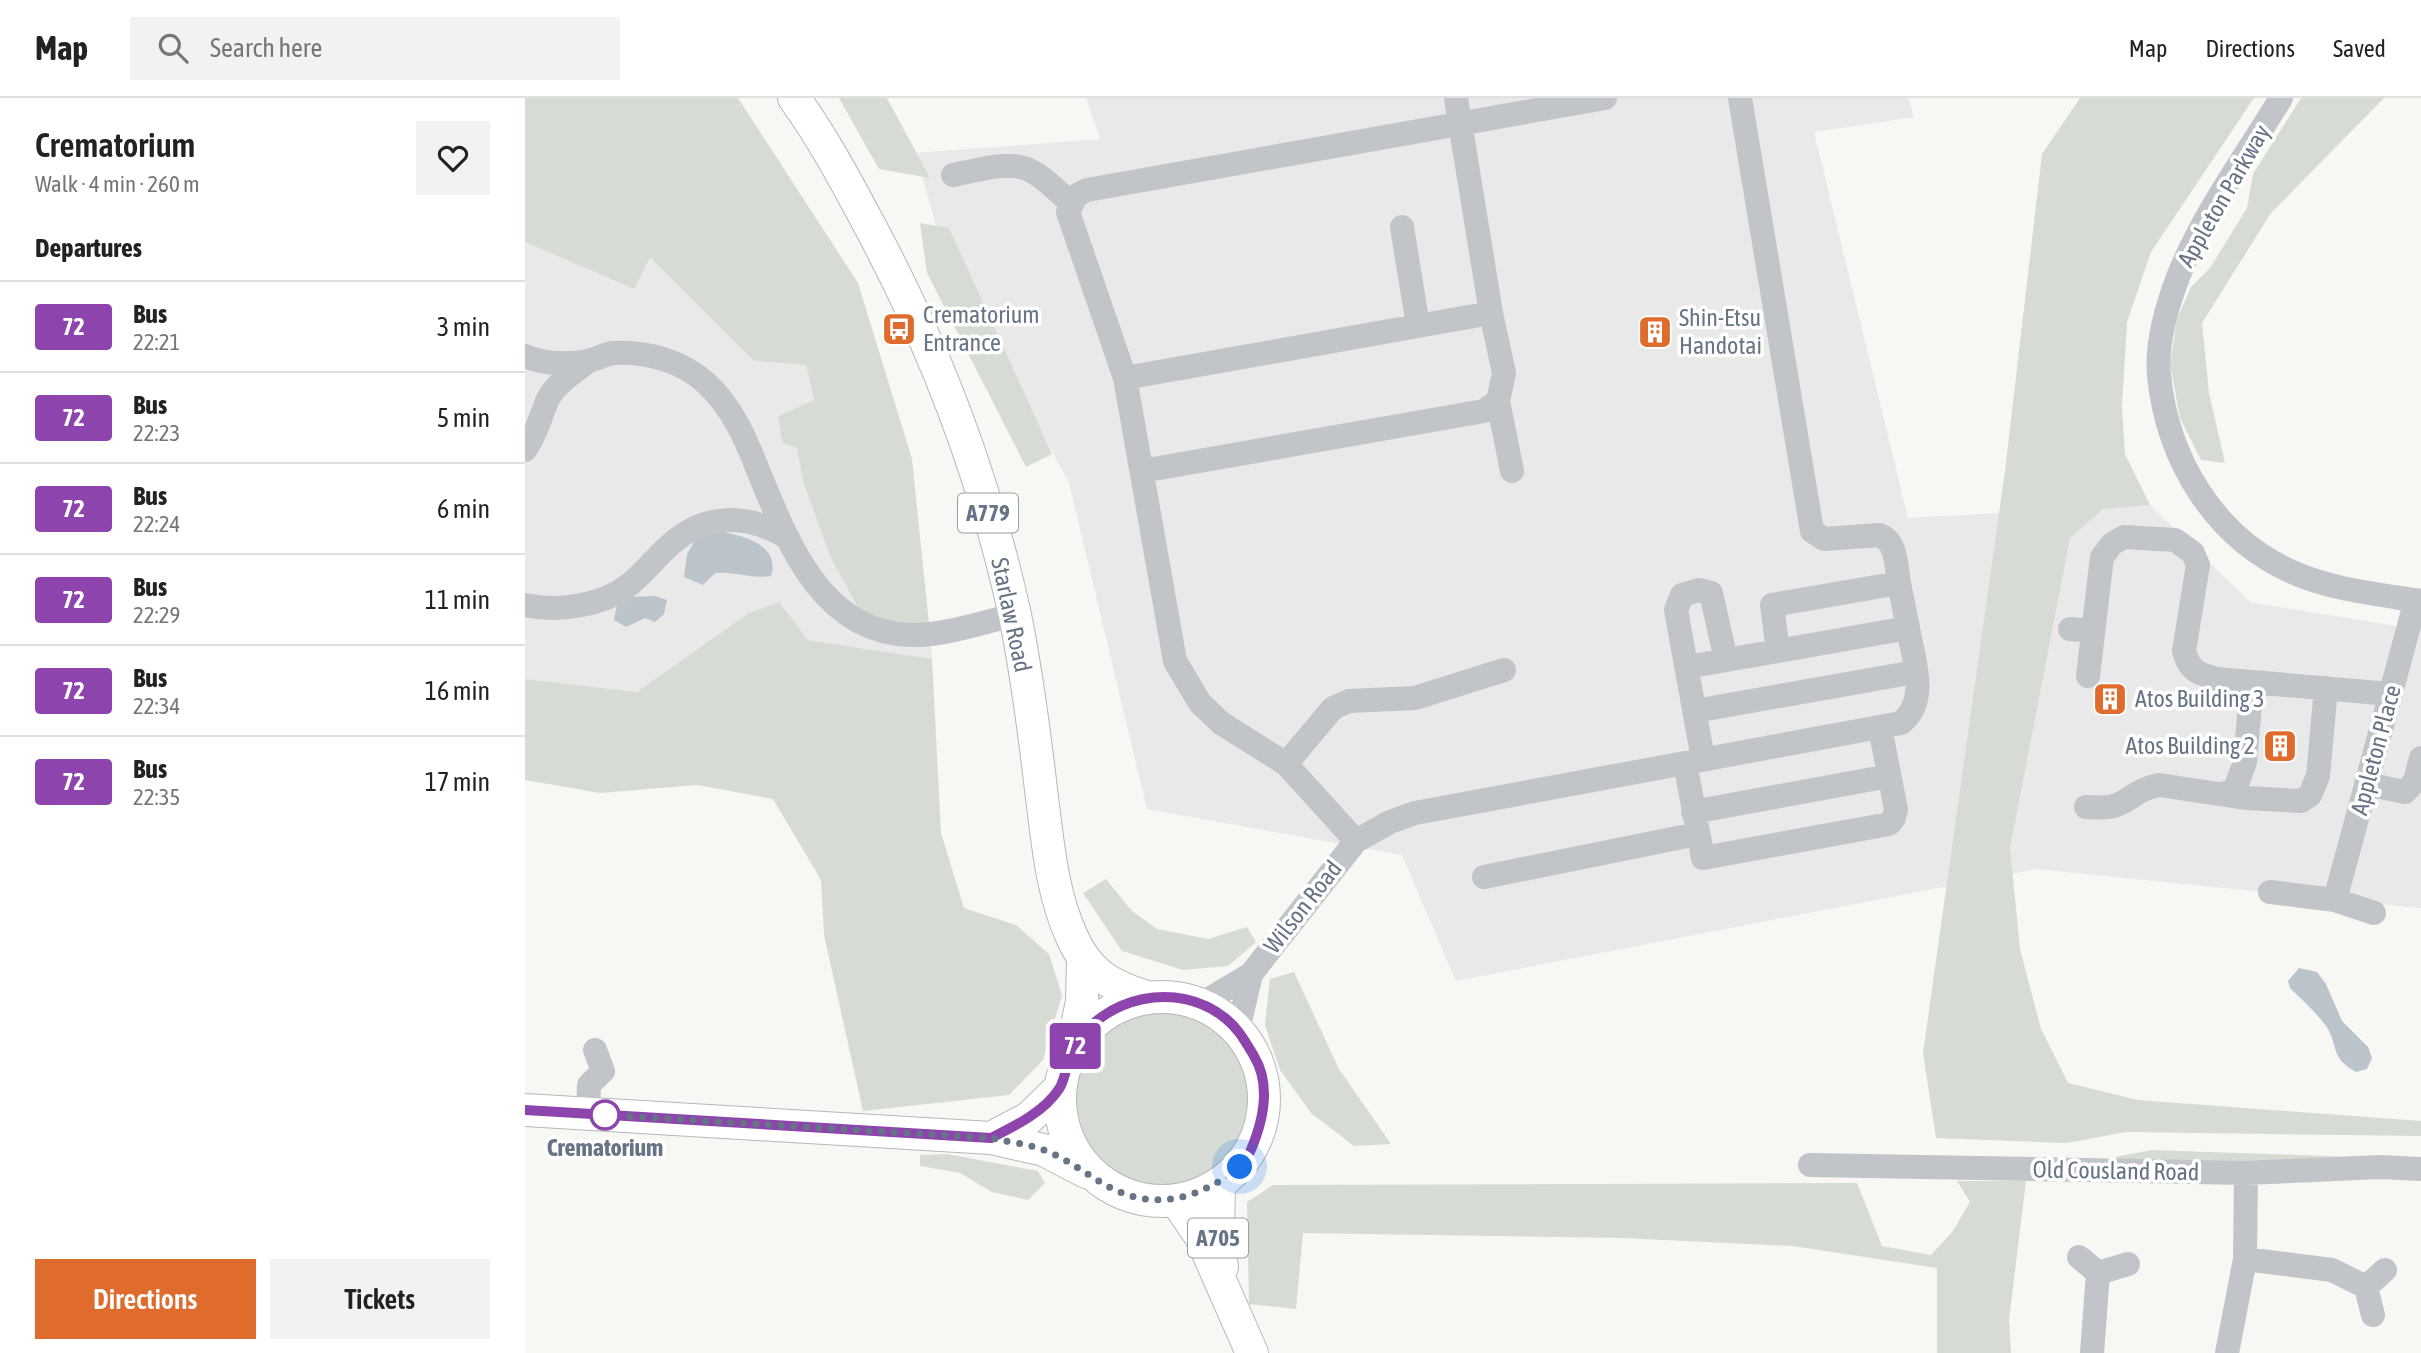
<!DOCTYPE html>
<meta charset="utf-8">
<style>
:root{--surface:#fff;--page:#f2f2f2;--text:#222;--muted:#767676;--line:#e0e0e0;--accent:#df6b2d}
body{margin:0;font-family:"Asap Condensed",sans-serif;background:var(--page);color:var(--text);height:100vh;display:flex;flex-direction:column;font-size:26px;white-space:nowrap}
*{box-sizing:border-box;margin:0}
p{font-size:23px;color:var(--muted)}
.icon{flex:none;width:38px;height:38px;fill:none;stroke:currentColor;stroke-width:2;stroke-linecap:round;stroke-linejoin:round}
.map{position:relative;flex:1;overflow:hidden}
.sheet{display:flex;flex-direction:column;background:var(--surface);width:525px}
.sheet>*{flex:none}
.badge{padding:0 14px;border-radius:5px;font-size:24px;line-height:46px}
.you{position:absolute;width:35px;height:35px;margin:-18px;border:5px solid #fff;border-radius:50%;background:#1a73e8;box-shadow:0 0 0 10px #1a73e833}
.map>.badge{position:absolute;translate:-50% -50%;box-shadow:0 0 0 4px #fff}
h2{padding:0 35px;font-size:26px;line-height:63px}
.round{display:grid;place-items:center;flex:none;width:74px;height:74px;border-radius:0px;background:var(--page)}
.summary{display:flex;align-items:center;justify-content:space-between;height:119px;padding:0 35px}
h1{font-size:33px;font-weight:600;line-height:52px}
.action{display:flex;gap:14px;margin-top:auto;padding:14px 35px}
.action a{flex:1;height:80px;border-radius:0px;background:var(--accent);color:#fff;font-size:28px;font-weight:600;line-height:80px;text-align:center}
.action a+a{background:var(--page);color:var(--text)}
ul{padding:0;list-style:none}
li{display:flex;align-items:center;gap:21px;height:91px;padding:0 35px;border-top:2px solid var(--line)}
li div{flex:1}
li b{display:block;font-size:26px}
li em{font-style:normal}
li .badge{min-width:77px;font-weight:700;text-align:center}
header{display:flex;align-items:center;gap:42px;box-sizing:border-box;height:98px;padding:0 35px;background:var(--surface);border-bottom:2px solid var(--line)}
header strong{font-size:33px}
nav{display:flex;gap:38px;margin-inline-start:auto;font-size:24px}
.search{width:490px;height:63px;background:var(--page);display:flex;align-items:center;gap:18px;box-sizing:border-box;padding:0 24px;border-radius:0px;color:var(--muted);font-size:26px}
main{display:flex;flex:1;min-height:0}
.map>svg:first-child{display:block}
.built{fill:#e8e9e8}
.green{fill:#d6dcd4}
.water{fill:#bbc4ca}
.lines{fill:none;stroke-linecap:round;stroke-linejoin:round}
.major-casing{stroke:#b4b8bc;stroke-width:34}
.minor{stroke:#c1c4c8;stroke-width:24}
.major{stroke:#fff;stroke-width:32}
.line-casing{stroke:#fff;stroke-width:16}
.line{stroke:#8e44ad;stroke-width:10}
.walk{stroke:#677485;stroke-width:7;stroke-dasharray:0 12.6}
.stop-dot{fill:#fff;stroke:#8e44ad;stroke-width:3.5}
.labels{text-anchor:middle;stroke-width:7;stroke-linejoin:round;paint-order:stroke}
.shield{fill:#fff;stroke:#959eaa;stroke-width:2}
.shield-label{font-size:23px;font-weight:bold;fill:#677485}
.street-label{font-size:24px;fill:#677485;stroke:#fff}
.poi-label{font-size:24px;fill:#677485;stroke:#fff;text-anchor:start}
.stop-label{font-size:24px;font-weight:bold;fill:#677485;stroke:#fff}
</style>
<header>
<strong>Map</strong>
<div class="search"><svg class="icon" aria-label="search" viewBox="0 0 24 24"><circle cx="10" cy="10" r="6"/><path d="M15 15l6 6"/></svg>Search here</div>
<nav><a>Map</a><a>Directions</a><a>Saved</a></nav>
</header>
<main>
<section class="sheet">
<div class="summary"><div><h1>Crematorium</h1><p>Walk · 4 min · 260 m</p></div><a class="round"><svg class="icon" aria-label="heart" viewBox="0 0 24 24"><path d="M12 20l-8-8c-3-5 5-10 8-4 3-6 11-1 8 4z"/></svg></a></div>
<h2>Departures</h2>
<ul>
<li><span class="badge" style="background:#8e44ad;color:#fff">72</span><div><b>Bus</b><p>22:21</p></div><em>3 min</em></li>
<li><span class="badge" style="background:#8e44ad;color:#fff">72</span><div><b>Bus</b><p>22:23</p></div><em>5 min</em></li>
<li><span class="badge" style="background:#8e44ad;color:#fff">72</span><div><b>Bus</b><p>22:24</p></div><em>6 min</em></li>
<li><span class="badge" style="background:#8e44ad;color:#fff">72</span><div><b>Bus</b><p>22:29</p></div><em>11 min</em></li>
<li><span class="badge" style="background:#8e44ad;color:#fff">72</span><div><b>Bus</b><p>22:34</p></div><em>16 min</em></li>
<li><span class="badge" style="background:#8e44ad;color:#fff">72</span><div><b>Bus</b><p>22:35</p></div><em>17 min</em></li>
</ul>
<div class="action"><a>Directions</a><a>Tickets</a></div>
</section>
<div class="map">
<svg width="1896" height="1255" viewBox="0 0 1896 1255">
<rect width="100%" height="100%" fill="#f7f7f4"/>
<!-- built -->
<path class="built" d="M561,0H1383L1389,19L1289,34L1383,420L1625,407L1725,504L1896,532V810L1511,771L931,883L877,757L622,711L544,385L416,146L391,55L575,41Z
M0,144L109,191L124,160L229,263L281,267L289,302L253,318L257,345L272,350L278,383L404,526L407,561L283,542L222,516L112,594L0,581Z"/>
<!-- green -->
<path class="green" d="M0,0H213L333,185L387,361L404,526L373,528L334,511L306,460L278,383L272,350L257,345L253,318L289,302L281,267L229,263L125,160L109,191L0,144Z
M314,0H362L405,80L354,71Z
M1555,0H1729L1626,154L1602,224L1597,309L1600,356L1625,407L1578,411L1545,440L1485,750L1495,851L1516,931L1543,985L1613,1002L1896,1023V1038L1601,1034L1542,1045L1411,1040L1398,955L1480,373L1517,56Z
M1776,0H1859L1746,115L1677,225L1684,295L1700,365L1676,362L1655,320L1645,266L1652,221L1666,189L1685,170L1722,110L1728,76Z
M395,125L424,130L527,356L501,369L402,175Z
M254,504L283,542L407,561L416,735L439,810L491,827L524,856L537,897L518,962L484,997L338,1013L299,837L296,782L248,701L172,687L75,695L0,682V581L112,594L222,516Z
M581,781L607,813L632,831L683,841L722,829L731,844L703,868L658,872L597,853L558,795Z
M769,874L814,971L866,1046L829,1048L786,1015L755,972L740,927L745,881Z
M546 1002a92 92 0 1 1 184 0a92 92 0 1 1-184 0Z
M1627,1052L1889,1061L1888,1065L1599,1064L1590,1059Z
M422,1056L513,1073L520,1085L503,1102L467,1094L435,1075L395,1068V1057Z
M1432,1083H1501L1484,1222L1486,1255H1412V1170L1268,1148L1097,1140L778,1135L771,1211L724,1206L722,1104L748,1087L1332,1085L1357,1148L1406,1157L1428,1133L1445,1104Z"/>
<!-- water -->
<path class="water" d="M199,434C222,439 255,448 246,478C226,481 210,473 190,475L178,487L159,479L162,456L174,436Z
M130,498L142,502L139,516L130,524L120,520L101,529L89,522L92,506L106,499Z
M1774,870L1792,874L1801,886L1817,923L1843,949L1847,960L1842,971L1831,974C1804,959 1814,947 1801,928C1791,914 1777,902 1765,890L1763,883Z"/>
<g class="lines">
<!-- major casing -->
<g class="major-casing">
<path id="major" d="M269,0C299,41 323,87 347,132C412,254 460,381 490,517C502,577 510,639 517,700C523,746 527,796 547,839C563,875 584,887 621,899
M535 1001a102 102 0 1 1 204 0a102 102 0 1 1-204 0Z
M548,948L557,903L558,863
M0,1012L466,1040L519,1052L561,1074
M466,1040L504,1020L535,990
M694,1086L693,1137L697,1169
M651,1102L676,1139L727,1255"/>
</g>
<!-- minor -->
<path class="minor" d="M931,0L966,215
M1080,0L562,92L552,97L543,114L600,280L650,563L675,605L696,625L761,666L831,743L865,724L890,715L1376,625C1405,602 1388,561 1383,530L1162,569
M1215,0L1287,433L1299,441L1354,437C1372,443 1371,468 1374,485
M1756,0C1721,58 1678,116 1653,179C1642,208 1631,246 1634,277C1642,361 1689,439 1767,474C1807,492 1853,496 1896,503
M428,77C491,64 498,58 545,105
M877,129L893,228
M0,258C18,266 43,267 63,263C72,261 80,256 88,255C121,253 158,263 182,286C210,312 223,347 237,382C265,450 299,534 385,537C419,538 457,524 490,517
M600,280L966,215L979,275L973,303
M0,352C12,335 15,319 23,301C31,285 50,274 63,263
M617,373L959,313L973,303L987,373
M0,507C32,514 77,508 104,487C119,475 131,459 146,446C181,415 221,416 260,438
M1545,531L1567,533
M1253,553L1247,507L1374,485L1383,530
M1563,578L1577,459L1587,446L1599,439L1650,442L1668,455L1673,467L1659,553C1664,573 1674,576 1692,581L1865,596
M1170,613L1390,574
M1178,661L1151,512L1157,497L1174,492L1186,495L1201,562
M1160,665L1178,760L1364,726L1369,720L1371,711L1355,630
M761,666L808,610L824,603L890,600L979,572
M1841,686L1880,694L1890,683L1896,660
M1701,695L1710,691L1720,664L1727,584
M1561,709C1607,713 1599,694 1634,687L1721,700L1776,703L1785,697L1793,678L1801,590
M1168,714L1364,678
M959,779L1172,736
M1745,794L1810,802L1891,502
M1810,802L1849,815
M726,876L831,743
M676,906L726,876L713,932
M63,1016L64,987L78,973L70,952
M1285,1067L1721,1075L1855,1069L1896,1071
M1554,1159L1573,1175
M1720,1161L1807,1172L1841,1189L1860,1172
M1841,1189L1848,1217
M1567,1255L1573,1175L1603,1166
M1702,1255L1720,1161L1721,1075"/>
<!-- major -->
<use href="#major" class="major"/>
</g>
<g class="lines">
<!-- line casing -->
<g class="line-casing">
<path id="line" d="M0,1012L466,1040C490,1028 519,1014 534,991C542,979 541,962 548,950C578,899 652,881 700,920C713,930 720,943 729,958C747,988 738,1024 725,1054"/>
</g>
<!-- line -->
<use href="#line" class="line"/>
<!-- walk -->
<path class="walk" d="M80,1017L466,1040C483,1044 503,1046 519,1052C545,1062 566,1080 590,1092C635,1113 678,1098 715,1069"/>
</g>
<!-- icons -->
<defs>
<g id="bus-square" transform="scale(1.75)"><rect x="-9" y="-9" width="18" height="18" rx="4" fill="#df6b2d" stroke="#fff"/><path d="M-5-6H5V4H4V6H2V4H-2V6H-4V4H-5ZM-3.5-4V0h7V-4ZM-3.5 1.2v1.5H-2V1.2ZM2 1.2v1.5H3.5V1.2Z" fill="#fff"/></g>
<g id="building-square" transform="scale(1.75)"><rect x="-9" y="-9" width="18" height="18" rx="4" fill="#df6b2d" stroke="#fff"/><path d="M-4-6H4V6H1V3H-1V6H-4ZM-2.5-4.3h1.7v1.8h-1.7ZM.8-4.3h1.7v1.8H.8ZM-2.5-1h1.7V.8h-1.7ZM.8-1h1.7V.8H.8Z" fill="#fff"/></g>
</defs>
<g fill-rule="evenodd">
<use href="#bus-square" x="374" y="231"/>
<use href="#building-square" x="1130" y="234"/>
<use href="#building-square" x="1585" y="601"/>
<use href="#building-square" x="1755" y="648"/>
</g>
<!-- markers -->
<circle class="stop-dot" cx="80" cy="1017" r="14"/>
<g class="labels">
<!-- shield labels -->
<g class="shield">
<rect x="433" y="395.5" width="60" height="39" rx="5"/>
<rect x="663" y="1120.5" width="60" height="39" rx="5"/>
</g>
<g class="shield-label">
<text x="463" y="423">A779</text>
<text x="693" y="1148">A705</text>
</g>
<!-- street labels -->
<g class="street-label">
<text transform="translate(1699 98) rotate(-60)" y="8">Appleton Parkway</text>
<text transform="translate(486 517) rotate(78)" y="8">Starlaw Road</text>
<text transform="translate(1851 652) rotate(-75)" y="8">Appleton Place</text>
<text transform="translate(778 809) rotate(-52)" y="8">Wilson Road</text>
<text transform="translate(1591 1073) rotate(1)" y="8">Old Cousland Road</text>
</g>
<!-- poi labels -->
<g class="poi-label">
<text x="398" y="225">Crematorium<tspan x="398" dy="28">Entrance</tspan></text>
<text x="1154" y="228">Shin-Etsu<tspan x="1154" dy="28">Handotai</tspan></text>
<text x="1610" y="609">Atos Building 3</text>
<text x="1730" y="656" text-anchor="end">Atos Building 2</text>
</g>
<!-- stop labels -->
<g class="stop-label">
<text x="80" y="1058">Crematorium</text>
</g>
</g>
</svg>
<div class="you" style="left:715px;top:1069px"></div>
<b class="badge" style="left:550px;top:948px;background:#8e44ad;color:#fff">72</b>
</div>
</main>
